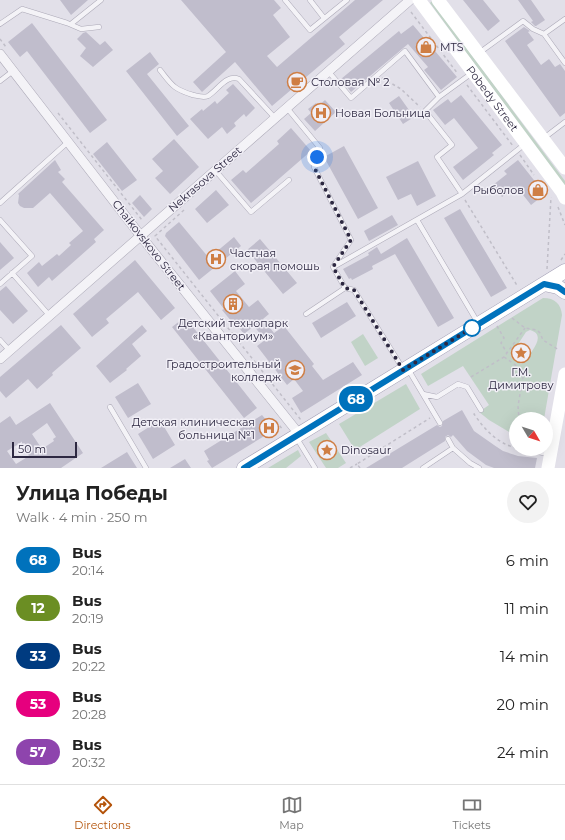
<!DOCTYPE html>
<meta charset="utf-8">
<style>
:root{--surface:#fff;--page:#f2f2f2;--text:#222;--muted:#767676;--line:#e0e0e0;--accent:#b45309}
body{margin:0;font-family:Montserrat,sans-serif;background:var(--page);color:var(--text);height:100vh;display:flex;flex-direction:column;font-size:15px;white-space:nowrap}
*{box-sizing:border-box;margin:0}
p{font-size:13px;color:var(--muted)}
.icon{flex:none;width:22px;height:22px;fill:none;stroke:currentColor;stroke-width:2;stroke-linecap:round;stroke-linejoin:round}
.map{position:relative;height:468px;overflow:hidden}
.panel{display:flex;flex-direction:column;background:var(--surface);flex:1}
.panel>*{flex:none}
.badge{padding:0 8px;border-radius:13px;font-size:14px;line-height:26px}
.needle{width:26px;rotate:129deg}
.controls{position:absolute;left:509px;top:412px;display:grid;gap:8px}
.controls a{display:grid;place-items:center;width:44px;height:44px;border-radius:50%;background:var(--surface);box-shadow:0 4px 16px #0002;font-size:20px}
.scale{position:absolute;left:12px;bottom:10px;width:65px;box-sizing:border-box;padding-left:4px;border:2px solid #2d2841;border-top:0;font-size:11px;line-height:14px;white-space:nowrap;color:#2d2841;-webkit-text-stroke:3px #f1eff6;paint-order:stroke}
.you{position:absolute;width:20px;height:20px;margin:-10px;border:3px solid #fff;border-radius:50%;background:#1a73e8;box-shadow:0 0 0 6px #1a73e833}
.map>.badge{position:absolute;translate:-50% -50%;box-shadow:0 0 0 2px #fff}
.round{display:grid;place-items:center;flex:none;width:42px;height:42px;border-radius:21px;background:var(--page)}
.summary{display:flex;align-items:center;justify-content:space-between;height:68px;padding:0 16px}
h1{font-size:19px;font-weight:700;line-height:30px}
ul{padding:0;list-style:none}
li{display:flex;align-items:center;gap:12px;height:48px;padding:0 16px}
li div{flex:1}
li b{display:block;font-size:15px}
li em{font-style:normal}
li .badge{min-width:44px;font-weight:700;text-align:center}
.tabs{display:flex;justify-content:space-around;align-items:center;height:56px;border-top:1px solid var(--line);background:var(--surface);font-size:11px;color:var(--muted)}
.tabs a{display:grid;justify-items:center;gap:2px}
.tabs .on{color:var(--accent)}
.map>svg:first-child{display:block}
.green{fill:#c1d3c7;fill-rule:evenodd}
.building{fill:#c0bdcc;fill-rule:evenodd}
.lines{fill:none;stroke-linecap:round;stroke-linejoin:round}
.lane-casing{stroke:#aca9b7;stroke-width:5.5}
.street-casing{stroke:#aca9b7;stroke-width:10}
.primary-casing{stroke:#a39fb5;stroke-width:15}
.path{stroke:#c0bec8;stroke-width:1.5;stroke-dasharray:3 3;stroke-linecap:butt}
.lane{stroke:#f4f3f7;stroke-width:4.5}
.street{stroke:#f4f3f7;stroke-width:9}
.secondary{stroke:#fff;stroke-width:13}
.primary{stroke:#fff;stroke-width:14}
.line-casing{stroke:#fff;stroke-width:9}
.line{stroke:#0072bc;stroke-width:6}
.walk{stroke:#2d2841;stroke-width:4;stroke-dasharray:0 7.2}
.stop-dot{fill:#fff;stroke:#0072bc;stroke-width:2}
.labels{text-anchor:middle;stroke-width:3;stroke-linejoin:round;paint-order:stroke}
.poi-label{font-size:11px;fill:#2d2841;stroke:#f1eff6;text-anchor:start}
.street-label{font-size:11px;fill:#2d2841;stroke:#f1eff6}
</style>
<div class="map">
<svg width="565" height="468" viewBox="0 0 565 468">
<rect width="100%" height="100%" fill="#e2e0e9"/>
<!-- green -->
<path class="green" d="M432,1L562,177L565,181V188L430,3Z
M543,298C555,298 561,304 562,315L544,419H516V436L489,420L479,412L489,405L463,366L428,386L421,374ZM530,330C548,335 530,353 524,362L521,364L511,357V355L526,332Z
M363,334L378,358L365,366L351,342Z
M406,384L420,409L355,450L339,424Z
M326,433L346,463L338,468H326L309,442Z
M298,450L301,456L286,468H268Z"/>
<!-- building -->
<path class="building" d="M60,0H88L71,15Z
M181,0H274L281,8L273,15L290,37L267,56L277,67L355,0H383L339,37L345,44L272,106L235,62L202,92L193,82L226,52Z
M463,0H483L500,21L488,31Z
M518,0H531L545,20L536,26H535L531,22L533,21Z
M32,23L107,120L90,133L27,51L20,57L8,42Z
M413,25L457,77L441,90L424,70L428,67L408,44L351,92L341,79L399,31L401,34Z
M524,27L530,31L528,32L534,40L527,45L541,65L549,59L555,67L560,64L565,71V113L560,117L505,41Z
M86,32L100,45L105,41L113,50L93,67L80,56L86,48L77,39L83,33Z
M150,52L159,64L147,74L189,126L177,136L126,71Z
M233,84L255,108L246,117L244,114L234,123L236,126L227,134L222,127L208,139L190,119L202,109L203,111L215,101L217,104L229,93L226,90Z
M461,95L502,145L492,153L494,155L463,180L453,167L478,148L454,118L445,125L433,110L448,99L451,103Z
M399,96L414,117L403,124L389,103Z
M325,100L336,112L315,131L304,119L311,113L308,109L316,103L318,106Z
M291,128L311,151L251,203L231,180L243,170L246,173L279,144L277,141Z
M174,139L199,167L170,194L155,178L163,171L152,159Z
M107,142L137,180L122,191L93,154Z
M344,146L378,208L358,219L324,157Z
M55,160L61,170L58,172L65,179L62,182L104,230L94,239L96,242L52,281L49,277L38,287L27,273L39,262L42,266L57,254L59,256L71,245L69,243L83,231L50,193L33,208H24L20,206L18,203L19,195L18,194Z
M518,160L545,194L531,205L516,186L502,197L493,185L507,174L504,171Z
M418,161L436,196L417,206L411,194L398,200L386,177Z
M216,190L229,205L207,223L195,209Z
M140,195L152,209L144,217L132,203Z
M460,209L507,288L491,297L444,218Z
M392,215L398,225L369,241L364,231Z
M179,222L209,258L234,237L241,246L199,280L165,236L166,233Z
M407,238L454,318L438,327L395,254L372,266L373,269L352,280L351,278L349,279L343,269L369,255L368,253L377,247L381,254Z
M260,239L297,283L283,294L247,250Z
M0,242L14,258L0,270Z
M135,260L175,308L161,320L138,292L106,319L109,323L92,337L73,314Z
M235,271L245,284L236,291L249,307L258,300L269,314L263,319L274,333L284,326L314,364L312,366L323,380L353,362L362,375L301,413L292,398L303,391L294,379L287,385L257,346L265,340L254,326L244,334L233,320L232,322L222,310L224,309L210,291Z
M6,286L28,311L13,324L0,310V291Z
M347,302L356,316L321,338L312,323Z
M185,317L257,408L244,418L172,327Z
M61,325L81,348L52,373L53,375L37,389L28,379L6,398L0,391V377Z
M142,325L147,331L132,344L141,356L126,369L127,370L110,383L96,366Z
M138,383L151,404L128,418L115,397Z
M50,403L83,453L61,468H0V423L10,416L16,425ZM47,423L56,437L53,439L54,441L42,449L32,434ZM20,443L29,456L16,464L7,451Z
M462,410L474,431L494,445L503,451L518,456L537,458L535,468H494L486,465L467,451L453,435L451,437L448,435L445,437V441L402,468H366L437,425L440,427L442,426L443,421Z
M262,415L273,428L271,432L212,468L207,461L209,460L204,451Z
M160,420L175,445L153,459L138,434Z
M127,452L137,468H101Z
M185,459L191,468H170Z"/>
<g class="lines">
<!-- lane casing -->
<g class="lane-casing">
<path id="lane" d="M285,0L310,30L347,0
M310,0L324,18
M0,24L22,9L67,23L81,29L99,27
M71,24L101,0
M544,34L565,63
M479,53L523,21L533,29L544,34L565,19
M160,70C172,85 173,89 193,95C198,96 203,98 208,96C218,90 226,74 239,79L275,118
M328,71L351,98L405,51L439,97L472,73
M0,81L13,71
M439,97L425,111L452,145L437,157L462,194L525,144
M287,108L320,148L314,167L351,240L333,267L345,288L354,290L403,369
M544,138L565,122
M215,170L251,212L289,180
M0,203L68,142
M0,220L32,256L0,284
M417,220L478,323
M335,266L462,194
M12,273L49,315
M306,314L345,288
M0,340L9,350
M408,369L440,423
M423,394L437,397L458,384L467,387L481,410
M110,407L146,468
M296,437L315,468
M448,439L453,448
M522,449L549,454
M423,468L453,448L470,463L479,468"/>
</g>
<!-- street casing -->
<g class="street-casing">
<path id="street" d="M0,54L140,235L299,434
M0,359L410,0"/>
</g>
<!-- primary casing -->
<g class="primary-casing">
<path id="primary" d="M544,284L558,287L565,292
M244,468L565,271"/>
</g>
<!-- path -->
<path class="path" d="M411,12L458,74
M0,39L6,47
M382,78L401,89L420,107
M467,85L513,146
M58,113L142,220
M520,155L534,175
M465,200L518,287
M558,207L565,225
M184,210L155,236L301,420
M561,260L565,254
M547,269L551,197
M512,318L525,328L537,330L540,333L543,340L559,350
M497,326L504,338L501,343L507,353
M504,357L524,371L518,406L519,419
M471,377L504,357L525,328
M475,414H474C485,430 497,443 516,448
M276,421L283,430
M350,468L357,464
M360,468L357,464L430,418"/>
<!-- lane -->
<use href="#lane" class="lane"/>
<!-- street -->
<use href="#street" class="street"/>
<!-- secondary -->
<g class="secondary">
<path id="s1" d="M419,0L562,192L565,198"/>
<path d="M438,0L565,168"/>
<path d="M548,468L565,374"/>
</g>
<!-- primary -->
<use href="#primary" class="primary"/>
</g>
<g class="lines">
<!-- line casing -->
<g class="line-casing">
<path id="line" d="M244,468L544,284L558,287L565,292"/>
</g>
<!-- line -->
<use href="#line" class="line"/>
<!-- walk -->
<path class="walk" d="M317,157L314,167L351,240L333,267L345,288L354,290L403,370L472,328"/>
</g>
<!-- icons -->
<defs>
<g id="shop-ring" transform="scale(1)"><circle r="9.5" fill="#f1eff6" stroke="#cf7e44" stroke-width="1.5"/><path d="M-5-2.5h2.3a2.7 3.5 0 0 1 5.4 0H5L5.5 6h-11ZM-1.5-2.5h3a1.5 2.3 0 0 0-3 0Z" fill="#cf7e44"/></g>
<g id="cafe-ring" transform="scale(1)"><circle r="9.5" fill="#f1eff6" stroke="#cf7e44" stroke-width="1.5"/><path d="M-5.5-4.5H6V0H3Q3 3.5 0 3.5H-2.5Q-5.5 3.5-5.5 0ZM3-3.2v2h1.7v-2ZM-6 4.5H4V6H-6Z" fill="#cf7e44"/></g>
<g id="hospital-ring" transform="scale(1)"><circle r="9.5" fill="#f1eff6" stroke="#cf7e44" stroke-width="1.5"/><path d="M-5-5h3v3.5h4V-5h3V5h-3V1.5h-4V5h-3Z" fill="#cf7e44"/></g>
<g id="building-ring" transform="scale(1)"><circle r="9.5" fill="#f1eff6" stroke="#cf7e44" stroke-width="1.5"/><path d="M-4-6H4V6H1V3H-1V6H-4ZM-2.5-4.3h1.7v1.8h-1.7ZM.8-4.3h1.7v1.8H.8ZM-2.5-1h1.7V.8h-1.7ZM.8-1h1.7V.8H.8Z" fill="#cf7e44"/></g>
<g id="sight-ring" transform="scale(1)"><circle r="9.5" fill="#f1eff6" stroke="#cf7e44" stroke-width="1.5"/><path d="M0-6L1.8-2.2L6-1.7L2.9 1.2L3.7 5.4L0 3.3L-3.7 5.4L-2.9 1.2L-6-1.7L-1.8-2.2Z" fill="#cf7e44"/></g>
<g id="university-ring" transform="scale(1)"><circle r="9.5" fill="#f1eff6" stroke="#cf7e44" stroke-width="1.5"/><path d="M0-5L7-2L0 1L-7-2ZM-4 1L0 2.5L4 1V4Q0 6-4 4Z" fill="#cf7e44"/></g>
</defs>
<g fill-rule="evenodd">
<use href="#shop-ring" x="426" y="47"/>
<use href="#cafe-ring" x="297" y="82"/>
<use href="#hospital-ring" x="321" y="113"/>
<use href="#shop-ring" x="538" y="190"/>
<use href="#hospital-ring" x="216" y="259"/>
<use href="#building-ring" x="233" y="304"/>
<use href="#sight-ring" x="521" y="353"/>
<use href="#university-ring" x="295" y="370"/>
<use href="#hospital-ring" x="269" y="428"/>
<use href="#sight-ring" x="327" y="450"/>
</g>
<!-- markers -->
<circle class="stop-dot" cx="472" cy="328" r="8"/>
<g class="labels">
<!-- poi labels -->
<g class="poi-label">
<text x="440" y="51">MTS</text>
<text x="311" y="86">Столовая № 2</text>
<text x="335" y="117">Новая Больница</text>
<text x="524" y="194" text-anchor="end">Рыболов</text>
<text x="230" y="257">Частная<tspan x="230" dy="13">скорая помошь</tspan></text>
<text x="233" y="327" text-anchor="middle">Детский технопарк<tspan x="233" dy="13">«Кванториум»</tspan></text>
<text x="281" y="368" text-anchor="end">Градостроительный<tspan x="281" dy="13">колледж</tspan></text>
<text x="521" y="376" text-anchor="middle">Г.М.<tspan x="521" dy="13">Димитрову</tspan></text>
<text x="255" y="426" text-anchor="end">Детская клиническая<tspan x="255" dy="13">больница №1</tspan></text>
<text x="341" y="454">Dinosaur</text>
</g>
<!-- street labels -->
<g class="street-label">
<text dy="4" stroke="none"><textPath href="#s1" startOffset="123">Pobedy Street</textPath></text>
<text transform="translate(205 179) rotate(-41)" y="4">Nekrasova Street</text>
<text transform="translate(149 245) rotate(52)" y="4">Chaikovskovo Street</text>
</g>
</g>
</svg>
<div class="controls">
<a><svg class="needle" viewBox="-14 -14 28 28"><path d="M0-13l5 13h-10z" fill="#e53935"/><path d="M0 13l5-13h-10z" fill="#767676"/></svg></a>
</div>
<div class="scale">50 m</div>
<div class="you" style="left:317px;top:157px"></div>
<b class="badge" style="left:356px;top:399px;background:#0072bc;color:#fff">68</b>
</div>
<section class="panel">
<div class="summary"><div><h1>Улица Победы</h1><p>Walk · 4 min · 250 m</p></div><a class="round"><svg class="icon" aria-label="heart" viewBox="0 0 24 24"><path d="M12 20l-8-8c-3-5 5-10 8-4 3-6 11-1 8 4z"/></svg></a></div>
<ul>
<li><span class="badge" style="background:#0072bc;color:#fff">68</span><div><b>Bus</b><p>20:14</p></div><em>6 min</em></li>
<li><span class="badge" style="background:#6b8e23;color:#fff">12</span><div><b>Bus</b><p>20:19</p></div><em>11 min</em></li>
<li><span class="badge" style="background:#003b80;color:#fff">33</span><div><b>Bus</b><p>20:22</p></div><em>14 min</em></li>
<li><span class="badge" style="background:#e6007e;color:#fff">53</span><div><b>Bus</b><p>20:28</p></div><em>20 min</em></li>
<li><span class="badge" style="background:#8e44ad;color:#fff">57</span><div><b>Bus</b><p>20:32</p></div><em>24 min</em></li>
</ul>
</section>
<nav class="tabs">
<a class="on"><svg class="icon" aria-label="directions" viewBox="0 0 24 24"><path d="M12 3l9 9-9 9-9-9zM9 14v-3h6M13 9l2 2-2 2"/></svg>Directions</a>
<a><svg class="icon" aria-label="map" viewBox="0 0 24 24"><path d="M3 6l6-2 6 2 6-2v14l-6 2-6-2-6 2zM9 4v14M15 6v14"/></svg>Map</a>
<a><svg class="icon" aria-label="tickets" viewBox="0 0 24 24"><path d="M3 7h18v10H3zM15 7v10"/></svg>Tickets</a>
</nav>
